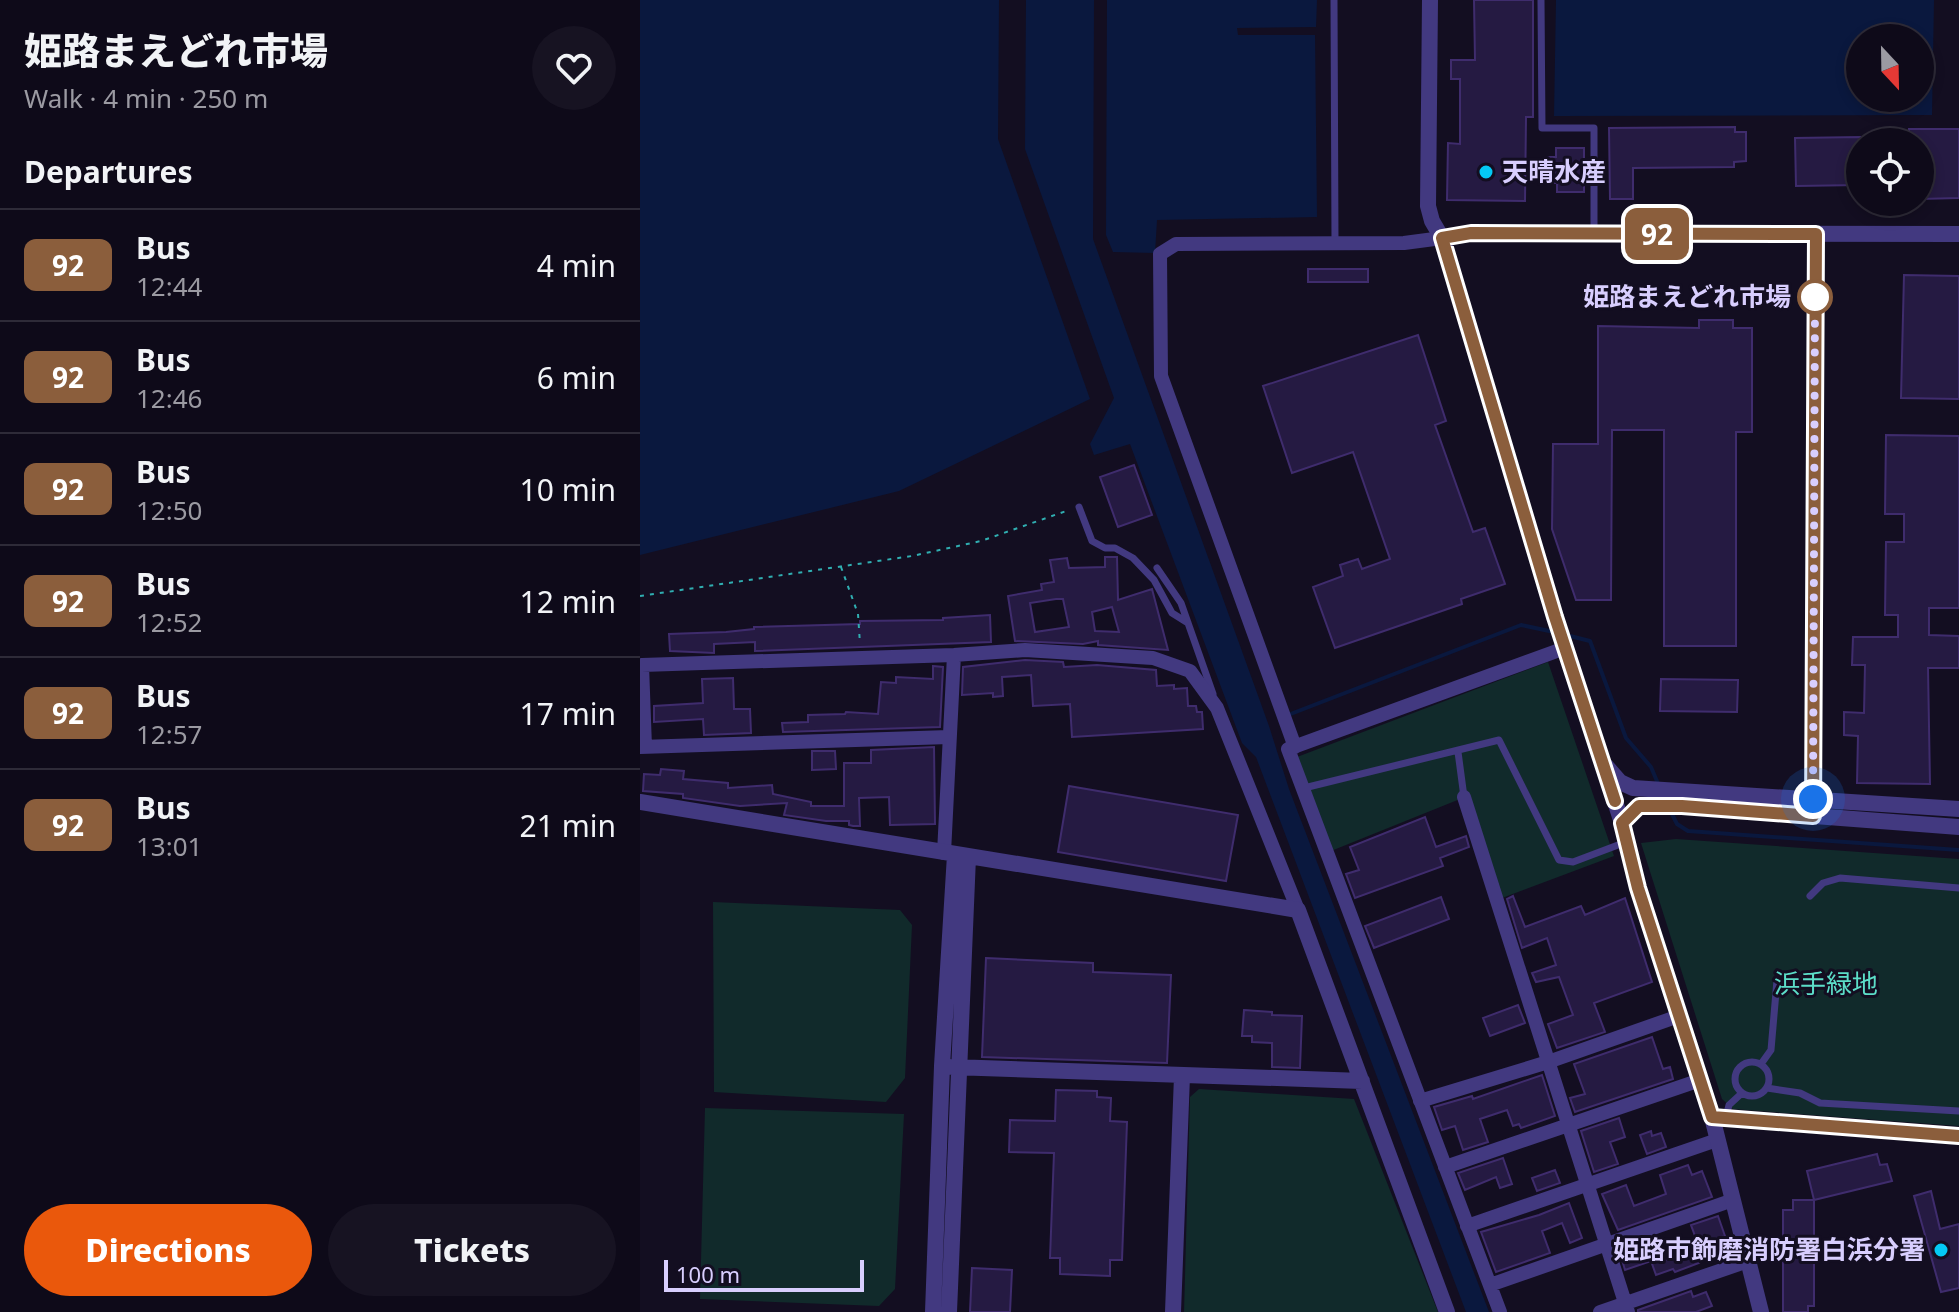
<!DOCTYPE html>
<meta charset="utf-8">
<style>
:root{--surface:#0e0a19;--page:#171322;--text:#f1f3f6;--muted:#9b9aa2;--line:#2e2b38;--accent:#ea580c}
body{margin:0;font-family:"Noto Sans","Noto Sans JP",sans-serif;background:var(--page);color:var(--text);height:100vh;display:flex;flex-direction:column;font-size:30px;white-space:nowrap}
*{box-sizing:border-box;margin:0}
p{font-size:26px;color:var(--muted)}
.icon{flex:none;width:44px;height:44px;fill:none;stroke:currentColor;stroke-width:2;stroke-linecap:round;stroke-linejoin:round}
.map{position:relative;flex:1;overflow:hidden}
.side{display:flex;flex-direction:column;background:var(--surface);width:640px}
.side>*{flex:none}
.badge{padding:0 16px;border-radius:12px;font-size:28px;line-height:52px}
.needle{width:52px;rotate:158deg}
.tools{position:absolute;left:1206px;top:24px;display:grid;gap:16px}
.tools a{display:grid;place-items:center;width:88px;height:88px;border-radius:50%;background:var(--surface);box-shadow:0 4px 12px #0003,0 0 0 2px var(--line);font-size:40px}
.scale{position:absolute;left:24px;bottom:20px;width:200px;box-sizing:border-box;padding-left:8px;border:4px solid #d8cefe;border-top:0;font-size:22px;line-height:28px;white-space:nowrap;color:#d8cefe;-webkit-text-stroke:6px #130e21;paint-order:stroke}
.you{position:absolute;width:40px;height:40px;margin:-20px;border:6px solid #fff;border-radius:50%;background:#1a73e8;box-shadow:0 0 0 12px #1a73e833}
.map>.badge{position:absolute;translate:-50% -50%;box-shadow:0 0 0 4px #fff}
h2{padding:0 24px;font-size:30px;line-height:72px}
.round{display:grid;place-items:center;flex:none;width:84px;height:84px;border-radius:42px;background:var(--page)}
.overview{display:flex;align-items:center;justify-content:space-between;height:136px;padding:0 24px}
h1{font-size:38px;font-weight:800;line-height:60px}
.primary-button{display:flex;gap:16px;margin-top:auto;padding:16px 24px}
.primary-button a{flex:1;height:92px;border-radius:48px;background:var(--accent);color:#fff;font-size:32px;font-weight:800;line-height:92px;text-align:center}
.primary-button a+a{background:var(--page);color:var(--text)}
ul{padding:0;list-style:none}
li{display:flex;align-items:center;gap:24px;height:112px;padding:0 24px;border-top:2px solid var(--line)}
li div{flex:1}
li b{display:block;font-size:30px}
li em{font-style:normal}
li .badge{min-width:88px;font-weight:700;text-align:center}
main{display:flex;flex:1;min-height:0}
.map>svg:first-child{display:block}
.green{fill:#112a2b}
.water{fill:#0a183e;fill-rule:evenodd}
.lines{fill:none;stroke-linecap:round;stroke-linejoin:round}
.stream{stroke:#0a183e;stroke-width:4}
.building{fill:#251a42;stroke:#3f2c6d;stroke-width:2;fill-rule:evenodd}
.path{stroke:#30aeb1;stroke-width:2;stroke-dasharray:4 6;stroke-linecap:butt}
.service{stroke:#423980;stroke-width:7}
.minor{stroke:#423980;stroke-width:14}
.tertiary{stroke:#423980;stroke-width:16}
.line-casing{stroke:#fff;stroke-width:18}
.line{stroke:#8b5e3c;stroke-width:12}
.walk{stroke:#d8cefe;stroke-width:8;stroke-dasharray:0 14.4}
.poi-dot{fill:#04c9f5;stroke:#130e21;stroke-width:3}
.stop-dot{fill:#fff;stroke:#8b5e3c;stroke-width:4}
.labels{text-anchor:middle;stroke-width:6;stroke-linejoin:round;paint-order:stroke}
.poi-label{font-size:26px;font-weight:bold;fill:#d8cefe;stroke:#130e21;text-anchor:start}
.stop-label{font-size:26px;font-weight:bold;fill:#d8cefe;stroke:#130e21;text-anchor:end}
.park-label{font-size:26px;fill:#5cddc8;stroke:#130e21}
</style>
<main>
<section class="side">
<div class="overview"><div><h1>姫路まえどれ市場</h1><p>Walk · 4 min · 250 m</p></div><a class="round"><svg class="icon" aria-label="heart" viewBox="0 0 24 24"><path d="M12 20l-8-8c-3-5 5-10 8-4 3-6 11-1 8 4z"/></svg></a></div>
<h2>Departures</h2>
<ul>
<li><span class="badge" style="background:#8b5e3c;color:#fff">92</span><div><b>Bus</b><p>12:44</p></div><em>4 min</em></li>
<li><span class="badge" style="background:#8b5e3c;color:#fff">92</span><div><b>Bus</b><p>12:46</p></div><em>6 min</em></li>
<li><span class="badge" style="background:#8b5e3c;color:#fff">92</span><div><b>Bus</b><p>12:50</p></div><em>10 min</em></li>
<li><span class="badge" style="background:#8b5e3c;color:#fff">92</span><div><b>Bus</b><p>12:52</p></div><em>12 min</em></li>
<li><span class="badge" style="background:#8b5e3c;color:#fff">92</span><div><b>Bus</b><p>12:57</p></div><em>17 min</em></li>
<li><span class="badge" style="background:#8b5e3c;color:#fff">92</span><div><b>Bus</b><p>13:01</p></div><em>21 min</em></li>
</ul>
<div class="primary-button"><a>Directions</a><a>Tickets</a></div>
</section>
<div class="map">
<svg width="1319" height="1312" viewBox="0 0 1319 1312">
<rect width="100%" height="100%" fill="#130e21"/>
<!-- green -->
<path class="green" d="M908,662L974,856L862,898L830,795L691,851L657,757Z
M1036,839L1319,859V1126L1093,1109L1082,1099L1001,843Z
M73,902L260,910L272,925L265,1078L246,1102L74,1092Z
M559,1089L714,1099L798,1312H544L550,1097Z
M65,1108L264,1114L255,1289L239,1306L60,1299Z"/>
<!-- water -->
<path class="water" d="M0,0H359L358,139L450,399L259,491L0,555Z
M386,0H454L453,239L629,726L649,789L849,1312H826L616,757L602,743L490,444L454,455L450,444L474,398L385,149Z
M467,0H677L676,27L597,28L598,35H675L677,217L517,220L515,253L473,252L466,235Z
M916,0H1294L1292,115L914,116ZM1280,38V98H1220V38Z"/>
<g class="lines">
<!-- stream -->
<path class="stream" d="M926,635L950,641L986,738L1011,767L1019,786
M648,715L881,625L914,632
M1031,812L1037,824L1048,831L1319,850"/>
</g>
<!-- building -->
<path class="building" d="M834,0H893V117H886L885,201L807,200L808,143L820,144V79H811V60H835Z
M1095,127V132H1106V161L1094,162V167L993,168V199H970L969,128Z
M1269,129H1319V198L1280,199V142H1269Z
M1220,137V185L1156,186L1155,138Z
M916,148H944V192H917V183H905V157H916Z
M668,269H728V282H668Z
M1264,275L1319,276V399L1261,398Z
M1059,320H1093V328H1112V432H1096V646H1024V430H972L971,600H936L912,529L913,444H958V326L1059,328Z
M778,335L806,421L795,425L833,532L845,528L865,584L821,599L822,604L695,648L673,587L703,576L700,565L718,559L722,569L750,559L713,452L652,473L623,386Z
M1246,435L1319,436V608H1289V635L1319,636V668H1288L1290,784L1217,783L1218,736L1204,735V712L1224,713L1225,665H1212L1213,637H1258V615H1245L1246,542H1264V514H1245Z
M494,465L512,515L478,527L460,477Z
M465,557H477L478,600L512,589L528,650L458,645V641L443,644L375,641L368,596L402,590L401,584L414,582L410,560L427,558L429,568L465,567ZM416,599H423L429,627L395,632L390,603ZM472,607L479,632L455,631L452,612Z
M350,615L351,642L115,651V642L74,644V653L30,651L29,634L86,632L114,629V627L220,624V621L303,620V618Z
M385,660L423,662L424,667L457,665L516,670L517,686L534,685V689L547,688L548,706H556L557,712H562L563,729L432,737L430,704L393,706L391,675L362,677L363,696L353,697V693L322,695L323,667Z
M293,666L303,667L300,727L143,732L142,723L168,722V715L205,714L206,712L238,714L241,682L256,683V677L293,679Z
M93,678L94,709H110L111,733L64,735L63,719L14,722V706L63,703L62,679Z
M1021,679L1098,680L1097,712L1020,711Z
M294,747L295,824L250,825L249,797L219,798L220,826H213L209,825V821H186L144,815L147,803L100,806L43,798V794L3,791L4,774L20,775L21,769L44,771L43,779L88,783V788L132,785L133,794L171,802V806H204V763H231V750Z
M172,751H195L196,769L172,770Z
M429,786L598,815L586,881L418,852Z
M785,817L796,847L826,836L829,847L800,858L803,866L715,898L706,874L719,870L710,847Z
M873,896L885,927L941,906L945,915L985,898L1012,982L954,1003L965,1032L917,1048L908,1024L933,1015L919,977L896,982L892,973L916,965L907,938L882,948L867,899Z
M801,897L809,919L734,948L725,926Z
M346,958L453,963V972L531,975L527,1063L342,1057Z
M878,1005L885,1023L850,1036L843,1018Z
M604,1010L632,1012V1015L662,1016L660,1068L632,1067V1043L612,1042V1036H602Z
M1012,1037L1023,1069L1030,1067L1033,1079L935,1112L930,1098L945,1094L934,1064Z
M902,1075L915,1116L881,1128L879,1124L873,1126L867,1110L840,1119L848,1142L823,1150L815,1126L802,1130L794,1107L832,1096L833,1099Z
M416,1090L457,1091V1097L471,1098L470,1121L487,1122L482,1260H470V1276L420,1274V1258H410L414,1153L369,1152L370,1120L415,1121Z
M979,1118L985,1137L970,1142L978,1164L954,1172L941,1131Z
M1011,1131L1012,1136L1021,1133L1026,1147L1007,1154L1000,1135Z
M1237,1154L1240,1165L1247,1164L1252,1181L1174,1200L1167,1171Z
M863,1158L872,1184L860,1188L856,1177L825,1190L818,1173Z
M1048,1165L1052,1175L1062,1171L1072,1197L978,1230L962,1194L986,1185L994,1206L1026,1194L1020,1175Z
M915,1170L920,1183L897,1191L892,1178Z
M1291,1191L1300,1229L1319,1224V1288L1301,1292L1274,1196Z
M1153,1200H1174V1306H1168V1312H1143V1210H1153Z
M929,1203L942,1238L930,1243L922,1223L902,1231L910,1253L856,1272L841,1232L899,1215Z
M1078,1216L1085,1236L1058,1244L1051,1225Z
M1017,1237L1025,1260L1054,1249L1059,1263L1035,1272L1033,1269L1016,1275L1011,1261L985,1270L979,1250Z
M332,1268L372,1270L370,1312H330Z
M1051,1291L1053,1297L1066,1292L1072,1306L1056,1312H998V1310Z"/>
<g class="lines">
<!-- path -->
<path class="path" d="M201,567L218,614L220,644
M0,596L272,556L341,541L429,510"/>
<!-- service -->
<path class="service" d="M694,0L695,243
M901,0L902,128H954V231
M439,507L452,541L465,548H475L493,558L514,580L532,613L548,623
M517,568L541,603L573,694
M818,752L824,797
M664,788L859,740L919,860L933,862L986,842
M1170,896L1183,883L1200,878L1319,888
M1095 1079a17 17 0 1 1 34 0a17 17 0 1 1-34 0Z
M1121,1064L1131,1050L1137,980
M1127,1088L1160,1093L1180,1103L1319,1111
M1086,1117L1089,1105L1102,1093"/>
<!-- minor -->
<path class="minor" d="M0,747L309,737
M5,747L2,665L314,655L385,650L513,658L550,671L577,708L658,910
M655,747L521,376L520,254L536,244L764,243L802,238
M824,797L988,1312
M304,853L314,655
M780,1101L908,1062L1039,1016
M1072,1117L1319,1136
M805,1167L1060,1080
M827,1226L1077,1140
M850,1285L1093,1200
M860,1312L648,749L925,648
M960,1312L1108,1261"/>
<!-- tertiary -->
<path class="tertiary" d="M790,0L788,206L792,221L802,238
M966,766L980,782L993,788L1319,809
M0,802L658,910L807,1312
M1173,816L1176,234
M982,823L999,806H1042L1319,827
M312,1067L722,1081
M293,1312L302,1066L315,855
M309,1312L328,857
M533,1312L542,1076
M1121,1312L1072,1117L998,888L982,823L915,617L802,238L831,233L1319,234"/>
</g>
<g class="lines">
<!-- line casing -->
<g class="line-casing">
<path id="line" d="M975,801L915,617L802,238L831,233L1176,234L1173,816L1042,806H999L982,823L998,888L1072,1117L1319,1136"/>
</g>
<!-- line -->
<use href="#line" class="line"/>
<!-- walk -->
<path class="walk" d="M1173,799L1175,297"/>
</g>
<!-- markers -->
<g class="poi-dot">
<circle cx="846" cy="172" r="8"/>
<circle cx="1301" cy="1250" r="8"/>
</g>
<circle class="stop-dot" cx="1175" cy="297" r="16"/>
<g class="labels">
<!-- poi labels -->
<g class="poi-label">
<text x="862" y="181">天晴水産</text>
<text x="1285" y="1259" text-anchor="end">姫路市飾磨消防署白浜分署</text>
</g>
<!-- stop labels -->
<g class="stop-label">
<text x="1151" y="306">姫路まえどれ市場</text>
</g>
<!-- park labels -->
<g class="park-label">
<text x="1186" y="993">浜手緑地</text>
</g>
</g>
</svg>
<div class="tools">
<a><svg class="needle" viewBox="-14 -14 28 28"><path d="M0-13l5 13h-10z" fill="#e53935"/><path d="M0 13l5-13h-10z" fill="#9b9aa2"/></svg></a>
<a><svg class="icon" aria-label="locate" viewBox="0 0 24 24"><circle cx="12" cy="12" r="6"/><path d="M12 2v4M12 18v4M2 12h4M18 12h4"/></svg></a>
</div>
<div class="scale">100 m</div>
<div class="you" style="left:1173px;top:799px"></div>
<b class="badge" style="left:1017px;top:234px;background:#8b5e3c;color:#fff">92</b>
</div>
</main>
